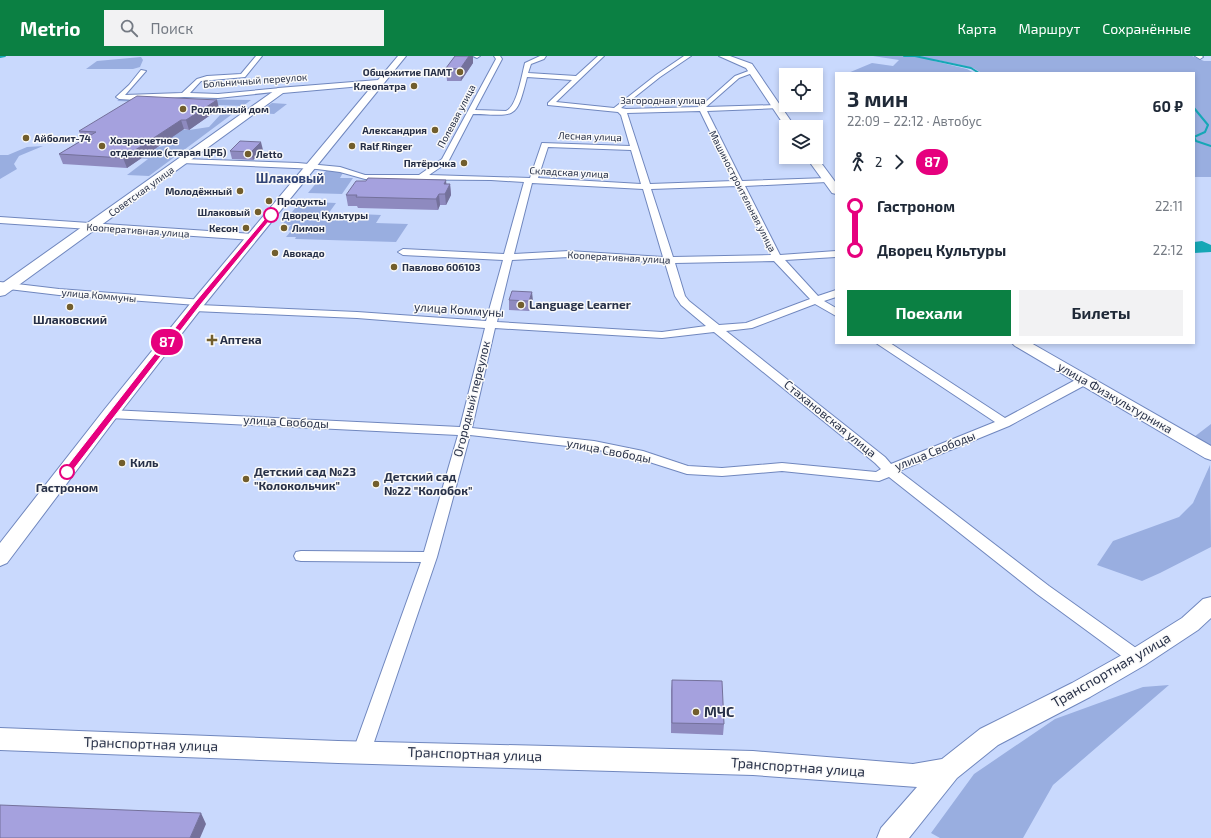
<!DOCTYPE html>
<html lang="ru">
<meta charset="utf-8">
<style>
:root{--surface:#fff;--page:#f2f2f3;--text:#1f2937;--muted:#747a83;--accent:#0b8043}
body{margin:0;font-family:"Exo 2",sans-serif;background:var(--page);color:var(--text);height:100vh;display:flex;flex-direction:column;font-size:15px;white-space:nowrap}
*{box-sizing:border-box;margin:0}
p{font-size:13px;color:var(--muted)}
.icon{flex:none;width:22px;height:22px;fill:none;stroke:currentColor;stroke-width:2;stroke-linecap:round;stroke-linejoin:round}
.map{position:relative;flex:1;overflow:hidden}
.details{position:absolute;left:835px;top:16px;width:360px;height:272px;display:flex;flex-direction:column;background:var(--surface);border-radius:0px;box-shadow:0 2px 6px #0003}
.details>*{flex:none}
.badge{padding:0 8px;border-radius:13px;font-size:14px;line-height:26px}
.controls{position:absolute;left:779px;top:12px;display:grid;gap:8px}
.controls a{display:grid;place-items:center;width:44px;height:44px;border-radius:0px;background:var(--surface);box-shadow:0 2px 6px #0003;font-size:20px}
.map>.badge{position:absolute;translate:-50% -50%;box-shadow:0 0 0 2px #fff}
.legs{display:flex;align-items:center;gap:6px;height:44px;padding:0 12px;font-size:13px}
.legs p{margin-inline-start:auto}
.head{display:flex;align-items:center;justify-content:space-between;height:68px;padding:0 12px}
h1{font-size:22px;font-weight:700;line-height:30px}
.cta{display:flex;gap:8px;margin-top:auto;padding:8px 12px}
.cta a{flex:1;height:46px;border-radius:0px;background:var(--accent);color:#fff;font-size:16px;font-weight:700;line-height:46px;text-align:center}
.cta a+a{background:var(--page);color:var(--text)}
ul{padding:0 12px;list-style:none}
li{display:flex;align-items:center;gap:14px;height:44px;font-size:15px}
li i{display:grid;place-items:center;width:6px;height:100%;margin:0 5px;background:currentColor}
li i::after{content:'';width:10px;height:10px;margin:-5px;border:3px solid;border-radius:50%;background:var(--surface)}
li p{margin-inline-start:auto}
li:first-child i{background:linear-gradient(#0000 50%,currentColor 0)}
li:last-child i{background:linear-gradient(currentColor 50%,#0000 0)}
header{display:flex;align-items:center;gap:24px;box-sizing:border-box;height:56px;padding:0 20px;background:var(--accent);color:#fff}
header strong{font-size:19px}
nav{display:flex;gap:22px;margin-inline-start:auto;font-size:14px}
.search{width:280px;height:36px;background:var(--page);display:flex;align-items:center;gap:10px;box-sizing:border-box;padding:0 14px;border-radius:0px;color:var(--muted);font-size:15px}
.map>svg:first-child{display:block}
.green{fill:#99aee0}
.water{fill:#16a7b6}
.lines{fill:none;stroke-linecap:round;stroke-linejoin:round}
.stream{stroke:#16a7b6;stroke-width:2}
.street-casing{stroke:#7087be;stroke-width:2}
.secondary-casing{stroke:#7087be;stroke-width:2}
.street{fill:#fff;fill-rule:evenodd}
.secondary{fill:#fff;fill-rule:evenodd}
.wall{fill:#8e8abf}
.shaded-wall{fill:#74719b}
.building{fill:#a5a1de;stroke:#74719b}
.line-1{fill:#e6007e;stroke:#fff}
.poi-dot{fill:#725e2d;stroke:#fafafa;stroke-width:1.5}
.stop-1-dot{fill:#fff;stroke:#e6007e;stroke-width:2}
.labels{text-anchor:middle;stroke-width:3;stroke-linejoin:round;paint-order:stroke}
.far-poi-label{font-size:10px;font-weight:bold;fill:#283148;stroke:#fafafa;text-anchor:start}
.far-street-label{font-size:10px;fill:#283148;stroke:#fafafa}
.far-stop-label{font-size:10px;font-weight:bold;fill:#283148;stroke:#fafafa;text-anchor:start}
.poi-label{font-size:12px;font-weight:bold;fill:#283148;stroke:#fafafa;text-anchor:start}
.street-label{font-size:12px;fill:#283148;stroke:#fafafa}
.stop-label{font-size:12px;font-weight:bold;fill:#283148;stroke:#fafafa}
.far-district-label{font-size:13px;font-weight:bold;fill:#314476;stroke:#fafafa}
.near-street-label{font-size:14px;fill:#283148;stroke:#fafafa}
.near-poi-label{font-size:14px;font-weight:bold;fill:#283148;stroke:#fafafa;text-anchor:start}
</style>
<header>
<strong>Metrio</strong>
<div class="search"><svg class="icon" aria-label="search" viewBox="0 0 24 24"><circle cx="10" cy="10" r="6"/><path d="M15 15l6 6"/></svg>Поиск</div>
<nav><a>Карта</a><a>Маршрут</a><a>Сохранённые</a></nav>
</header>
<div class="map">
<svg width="1211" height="782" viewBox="0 0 1211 782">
<rect width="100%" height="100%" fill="#c9d9fd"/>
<!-- green -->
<path class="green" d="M873,0H1192L1204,5H1211V121H1194V17H982L973,12L937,4L934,5L967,13L974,17H848L872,7L893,10L899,4Z
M141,1L143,4L140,11L133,13H86L97,5Z
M122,42L251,44L243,50L117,45Z
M272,47L287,48L274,58L258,57Z
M235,56L149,120L127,119L148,103L118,101L163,90L177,73L189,74L209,71L220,59Z
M43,90L19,100L14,108L17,113L0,123V99H8L27,91Z
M326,115H344L340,122H353L342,138L308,137Z
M314,146L336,147L323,165H330L337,157L381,159L376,167L408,168L396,186L295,183L296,181H286L291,175L287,174L291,169H282L299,147H312Z
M1211,368V392L1194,381Z
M1210,409L1211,491L1160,517L1142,525L1097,509L1113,485L1179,461L1193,447Z
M1169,629L1053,729L1023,782H940L931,777L974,718L1055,663L1143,631Z"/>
<!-- water -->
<path class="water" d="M1202,185L1211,189V196L1194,197V186Z"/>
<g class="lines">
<!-- stream -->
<path class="stream" d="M904,0H914
M915,0L971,12L979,17
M0,1L5,0
M1194,52L1208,69L1205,76L1194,81L1196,85L1211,90"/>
<!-- street casing -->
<g class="street-casing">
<path id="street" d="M256,0H262L245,21L201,25L190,37L218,38L281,32L284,34L283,35L218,42L184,41L136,44L119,43L116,41L129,29L141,14L146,15L125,39L182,37L197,23L207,20L241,18Z
M473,0H480L477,2Z
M494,0H500L502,3L475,54L506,55C517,51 522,18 525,7L540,0H546L544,3L531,8L528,17L576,20L598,0H604L556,46L614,52L656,19L684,0H691L660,21L621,52L626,53L700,51L735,20L751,14H755V16L739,22L706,51L777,49L779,50V52L707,55L742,125L827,122L831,124L827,126L745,130L780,199L836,195V201L785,204L818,240L836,234V241L824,245L836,252V260L815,248L752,272L726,275L885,401L891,408L995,366L876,287H890L1005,362L1079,322H1087L1089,325L1087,328L1009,370L899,415L1049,530L1143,597L1145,602L1143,607L1137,609L1131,607L1037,538L889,421L879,425L782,415L722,420L687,418L640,403L594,393L470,379L437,501L371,695L369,701L362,703L355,701L353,695L421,506L301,505L296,504L294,500L296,496L301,495L424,496L458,379L110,362L106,361L104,358L106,355L110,354L460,371L485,272L357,262L194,255L189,252L190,250L197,249L59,239L0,232V226L59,233L203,244L204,246L199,249L357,256L486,265L503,204L403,199L398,196L403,193L504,198L524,126L491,124L365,123L340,116L317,113L182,107L178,105L182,103L298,107L340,111L365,119H419L442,103L496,3ZM527,21L572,24L548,47V49L618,56L621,59L630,90L542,87L530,122L429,119L448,106L473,58C516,59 516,65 527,21ZM700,55L734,125L650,128L627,57ZM548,91L631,94L641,128L538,122ZM532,127L643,133L663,201L569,195L514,198ZM737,130L771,199L673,201L651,133ZM569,201L665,207L675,240L681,249L706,270L662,276L497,266L512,204ZM774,205L810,243L746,267L719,269L689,245L685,240L675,207ZM495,272L662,282L714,276L875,407L881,413L876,416L782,407L722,412L688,410L643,395L594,385L472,372Z
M1195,0H1202L1203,1L1200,3Z
M0,161L253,178L258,181L253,184L0,167Z"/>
</g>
<!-- secondary casing -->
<g class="secondary-casing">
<path id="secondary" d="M398,0H406L204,249L116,362L7,507L0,510V487L104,354L194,243L373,29L283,37L5,239L0,240V229L278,32L378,24Z
M719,0H730L752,8L795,71H786V72L746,12Z
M816,100L836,127V138L832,137L806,101Z
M1012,287H1031L1211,390V404L1205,402L1015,290Z
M1211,541V562L1198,574L1145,609L1090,641L998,689L957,722L909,782H877L881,772L917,731L753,719L338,707L0,694V672L338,685L753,695L913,708L942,703L980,673L1072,627L1129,595L1182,562L1203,543Z"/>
</g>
<!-- street -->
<use href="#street" class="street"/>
<!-- secondary -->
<use href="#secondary" class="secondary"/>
</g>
<!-- wall -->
<path class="wall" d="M455,0H473V7L461,25H447L446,12Z
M217,44L219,53L189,74L184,73L127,112L63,108L59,98L82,84L79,75Z
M263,94L253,104L232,103L230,95Z
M446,128H450L451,139L446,149H440L438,154L358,152L357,150H348L346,139Z
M509,244L533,245L529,255L509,254Z
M672,624L724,668L723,679L671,677V634Z"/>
<!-- shaded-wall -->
<path class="shaded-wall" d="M469,0H473V7L461,25L460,13Z
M217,44L219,53L189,74L186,64Z
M181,64L184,73L127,112L123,102Z
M261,86L263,94L253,104L251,96Z
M446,124L447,134L450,128L451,139L446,149L444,128Z
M439,138L440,149L438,154L436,143Z
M532,236L533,245L529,255V245Z
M201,757L206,768L200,782H190Z"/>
<!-- building -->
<path class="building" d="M455,0H469L460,13L446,12Z
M137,40L217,44L186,64H181L123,102L59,98L96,76L79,75Z
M240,85L261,86L251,96L230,95Z
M368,122L446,124L444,128H450L445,138H439L436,143L356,141L357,139H346L356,125H366Z
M512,235L532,236L529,245L509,244Z
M672,624L722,625L724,668L672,667Z
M0,749L201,757L190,782H0Z"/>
<!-- line-1 -->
<path class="line-1" d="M269,158L274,159L201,248L70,418H64V414L196,245Z"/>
<!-- markers -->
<g class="poi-dot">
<circle cx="460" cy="16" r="4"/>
<circle cx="414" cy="30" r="4"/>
<circle cx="183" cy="53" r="4"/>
<circle cx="435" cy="74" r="4"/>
<circle cx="26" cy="82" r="4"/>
<circle cx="102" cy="90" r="4"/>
<circle cx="352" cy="90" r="4"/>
<circle cx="248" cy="98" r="4"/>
<circle cx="464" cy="107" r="4"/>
<circle cx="240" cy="135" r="4"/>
<circle cx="269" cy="145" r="4"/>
<circle cx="258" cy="156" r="4"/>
<circle cx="246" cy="172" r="4"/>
<circle cx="284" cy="172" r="4"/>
<circle cx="275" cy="197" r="4"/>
<circle cx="394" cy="211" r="4"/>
<circle cx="521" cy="249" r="4"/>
<circle cx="70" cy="251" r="4"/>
<path d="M210 278h4v4h4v4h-4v4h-4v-4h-4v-4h4z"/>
<circle cx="122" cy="407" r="4"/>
<circle cx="246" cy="423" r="4"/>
<circle cx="376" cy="428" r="4"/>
<circle cx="696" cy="656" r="4"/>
</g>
<g class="stop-1-dot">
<circle cx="271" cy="159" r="7"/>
<circle cx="67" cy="416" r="7"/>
</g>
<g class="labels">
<!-- far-poi labels -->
<g class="far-poi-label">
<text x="452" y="20" text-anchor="end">Общежитие ПАМТ</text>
<text x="406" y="34" text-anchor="end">Клеопатра</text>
<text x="191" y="57">Родильный дом</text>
<text x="427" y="78" text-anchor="end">Александрия</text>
<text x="34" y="86">Айболит-74</text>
<text x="110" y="88">Хозрасчетное<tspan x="110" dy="12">отделение (старая ЦРБ)</tspan></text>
<text x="360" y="94">Ralf Ringer</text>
<text x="256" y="102">Леtto</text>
<text x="456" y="111" text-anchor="end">Пятёрочка</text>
<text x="232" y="139" text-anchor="end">Молодёжный</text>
<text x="277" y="149">Продукты</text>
<text x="250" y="160" text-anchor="end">Шлаковый</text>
<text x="238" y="176" text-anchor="end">Кесон</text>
<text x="292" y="176">Лимон</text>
<text x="283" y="201">Авокадо</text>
<text x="402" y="215">Павлово 606103</text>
</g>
<!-- far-street labels -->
<g class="far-street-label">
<text transform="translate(255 24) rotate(-4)" y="4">Больничный переулок</text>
<text x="663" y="48">Загородная улица</text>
<text transform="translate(456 60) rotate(-62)" y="4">Полевая улица</text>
<text transform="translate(590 80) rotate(2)" y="4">Лесная улица</text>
<text transform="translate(569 116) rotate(3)" y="4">Складская улица</text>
<text transform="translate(141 135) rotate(-36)" y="4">Советская улица</text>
<text transform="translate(743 135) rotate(63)" y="4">Машиностроительная улица</text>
<text transform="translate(138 174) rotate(4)" y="4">Кооперативная улица</text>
<text transform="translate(619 201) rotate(3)" y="4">Кооперативная улица</text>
<text transform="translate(99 239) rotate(5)" y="4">улица Коммуны</text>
</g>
<!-- far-stop labels -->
<g class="far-stop-label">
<text x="282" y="163">Дворец Культуры</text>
</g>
<!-- poi labels -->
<g class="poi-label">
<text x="529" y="253">Language Learner</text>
<text x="70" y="268" text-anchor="middle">Шлаковский</text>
<text x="220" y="288">Аптека</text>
<text x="130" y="411">Киль</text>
<text x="254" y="420">Детский сад №23<tspan x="254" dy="14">"Колокольчик"</tspan></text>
<text x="384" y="425">Детский сад<tspan x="384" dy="14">№22 "Колобок"</tspan></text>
</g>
<!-- street labels -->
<g class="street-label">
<text transform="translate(459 254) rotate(4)" y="4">улица Коммуны</text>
<text transform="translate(1115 342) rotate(30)" y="4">улица Физкультурника</text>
<text transform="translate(472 343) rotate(-76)" y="4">Огородный переулок</text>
<text transform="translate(830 363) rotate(39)" y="4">Стахановская улица</text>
<text transform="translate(286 366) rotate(3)" y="4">улица Свободы</text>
<text transform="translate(609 395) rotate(11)" y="4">улица Свободы</text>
<text transform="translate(935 395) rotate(-22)" y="4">улица Свободы</text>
</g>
<!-- stop labels -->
<g class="stop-label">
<text x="67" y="436">Гастроном</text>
</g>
<!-- far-district labels -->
<g class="far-district-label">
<text x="290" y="127">Шлаковый</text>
</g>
<!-- near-street labels -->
<g class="near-street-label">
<text transform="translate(1111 614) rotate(-30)" y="5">Транспортная улица</text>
<text transform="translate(151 688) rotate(2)" y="5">Транспортная улица</text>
<text transform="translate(475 698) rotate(2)" y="5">Транспортная улица</text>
<text transform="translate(798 711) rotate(4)" y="5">Транспортная улица</text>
</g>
<!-- near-poi labels -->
<g class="near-poi-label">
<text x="704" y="661">МЧС</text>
</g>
</g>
</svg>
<div class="controls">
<a><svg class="icon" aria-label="locate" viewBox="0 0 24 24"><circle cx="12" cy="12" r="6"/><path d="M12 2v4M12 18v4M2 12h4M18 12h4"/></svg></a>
<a><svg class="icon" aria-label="layers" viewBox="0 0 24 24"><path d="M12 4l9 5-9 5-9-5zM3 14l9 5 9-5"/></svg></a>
</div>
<b class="badge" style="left:167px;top:286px;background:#e6007e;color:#fff">87</b>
<section class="details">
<div class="head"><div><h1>3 мин</h1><p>22:09 – 22:12 · Автобус</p></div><b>60 ₽</b></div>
<div class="legs"><svg class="icon" aria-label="walk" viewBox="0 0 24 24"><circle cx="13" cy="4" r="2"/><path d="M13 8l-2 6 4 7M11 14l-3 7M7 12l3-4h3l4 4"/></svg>2<svg class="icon" aria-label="forward" viewBox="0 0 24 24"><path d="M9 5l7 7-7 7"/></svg><b class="badge" style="background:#e6007e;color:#fff">87</b></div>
<ul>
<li><i style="color:#e6007e"></i><b>Гастроном</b><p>22:11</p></li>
<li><i style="color:#e6007e"></i><b>Дворец Культуры</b><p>22:12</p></li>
</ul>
<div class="cta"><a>Поехали</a><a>Билеты</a></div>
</section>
</div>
